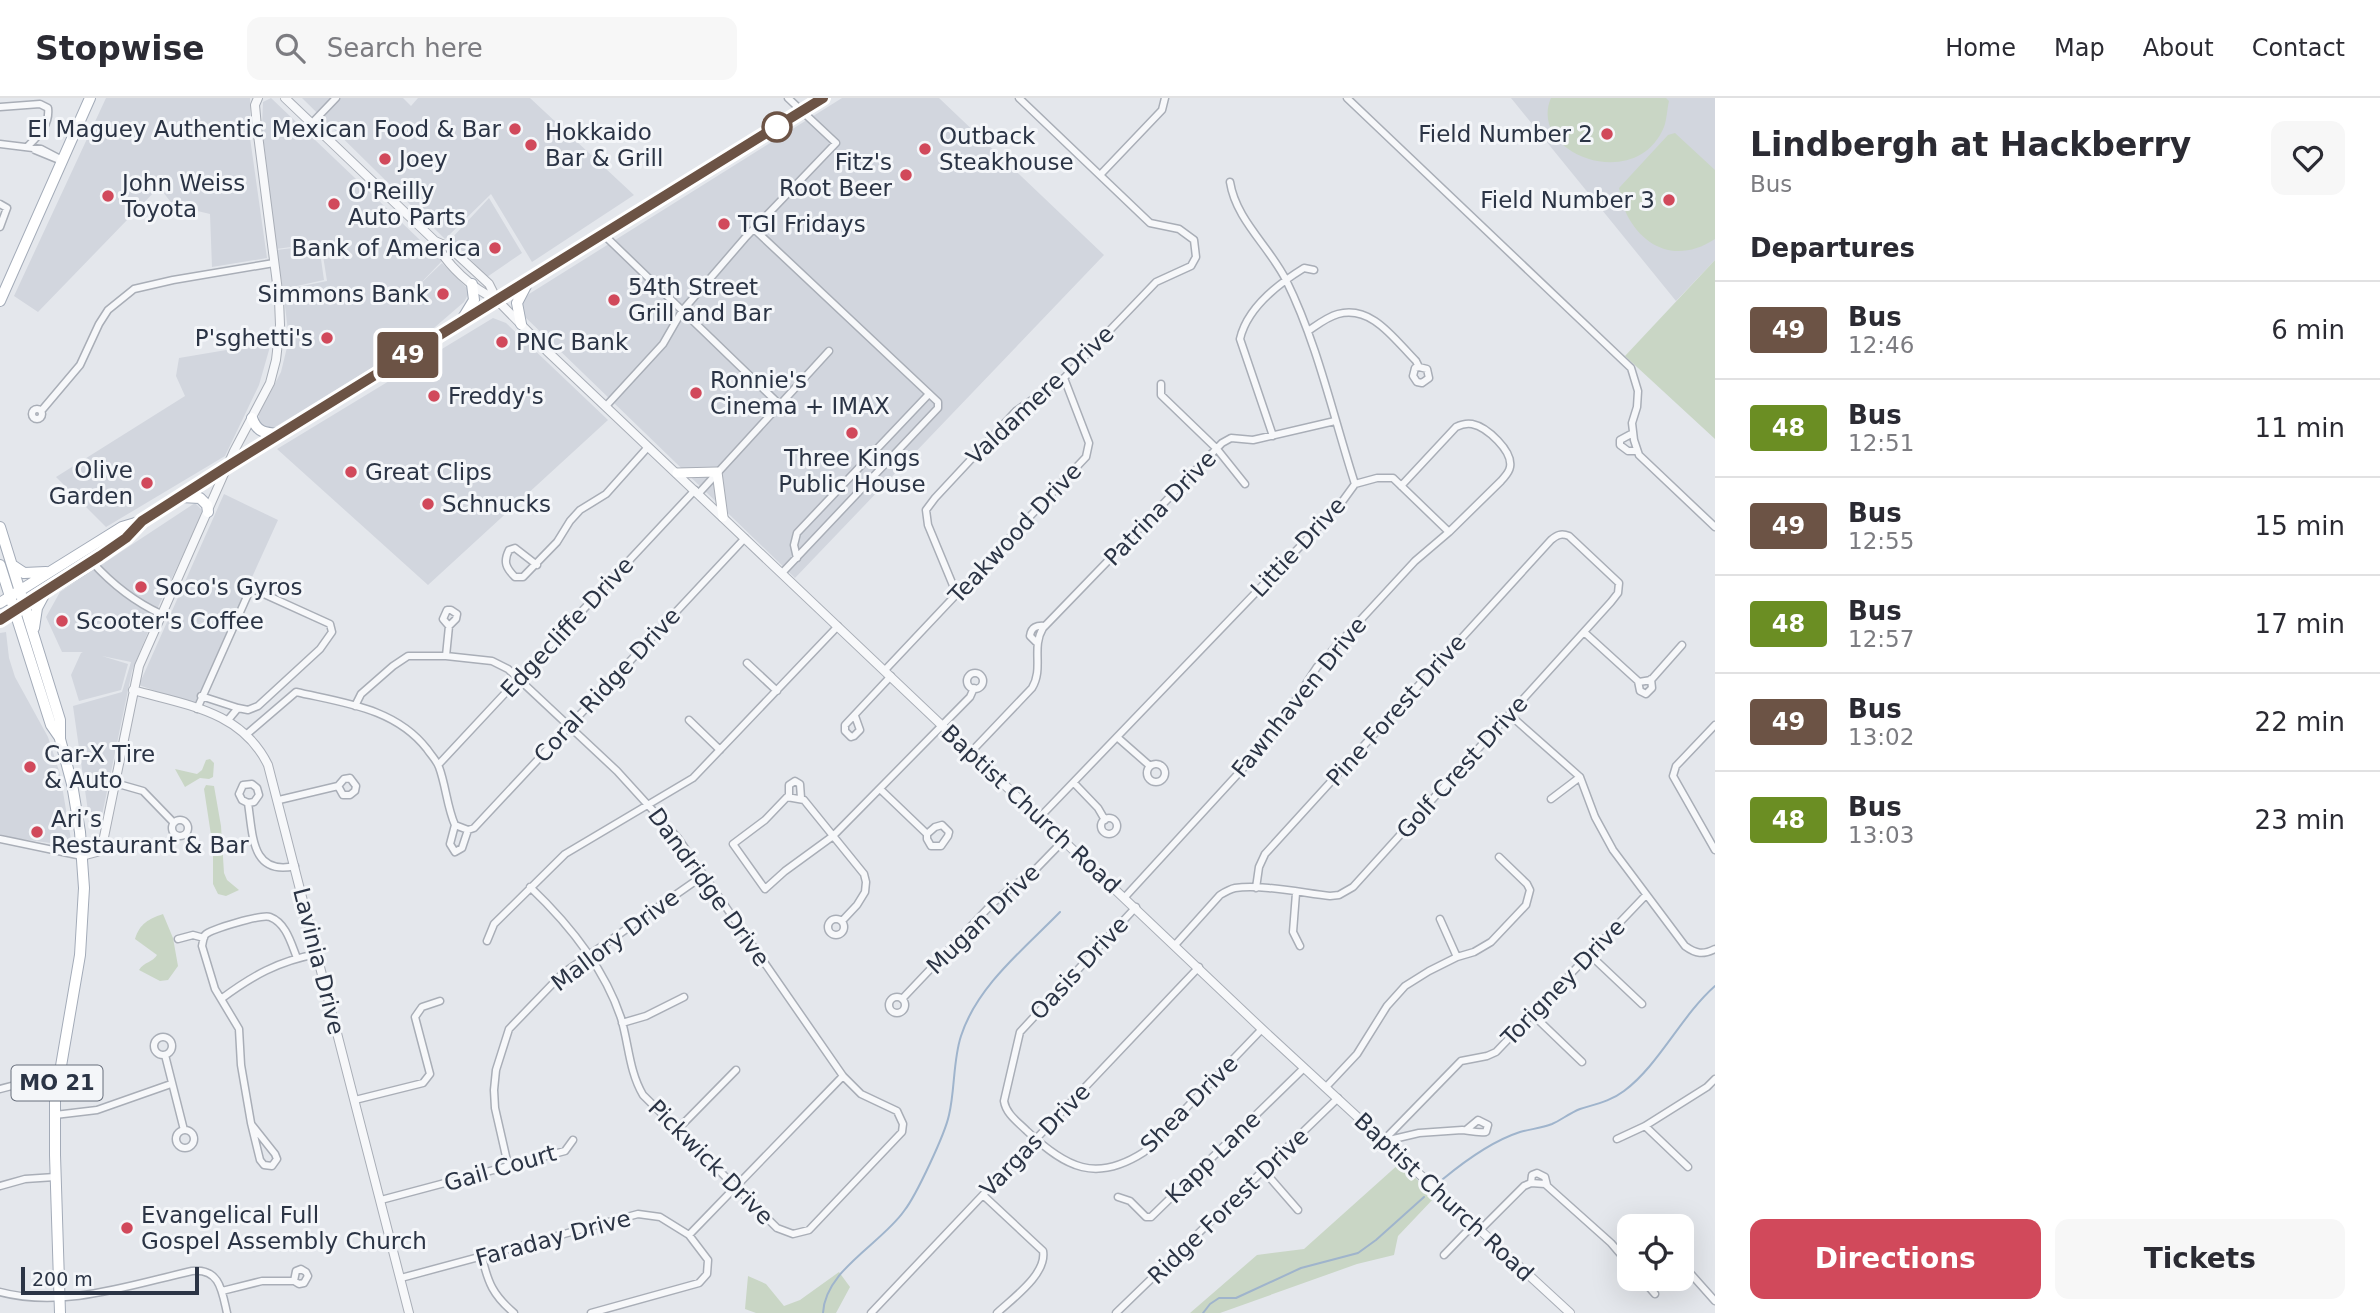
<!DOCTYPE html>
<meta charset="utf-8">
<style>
:root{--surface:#fff;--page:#f7f7f7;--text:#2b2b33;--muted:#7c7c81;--line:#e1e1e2;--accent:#d1495b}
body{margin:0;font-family:"DejaVu Sans",sans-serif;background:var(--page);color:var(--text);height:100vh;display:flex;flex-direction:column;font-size:26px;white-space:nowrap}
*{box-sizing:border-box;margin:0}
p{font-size:23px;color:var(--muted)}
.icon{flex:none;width:38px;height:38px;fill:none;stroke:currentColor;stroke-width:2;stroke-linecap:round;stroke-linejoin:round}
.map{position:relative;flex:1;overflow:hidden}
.sheet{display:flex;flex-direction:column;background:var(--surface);width:665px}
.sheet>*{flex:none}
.badge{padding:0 14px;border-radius:5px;font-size:24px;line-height:46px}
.buttons{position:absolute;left:1617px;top:1116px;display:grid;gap:14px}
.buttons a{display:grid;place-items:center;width:77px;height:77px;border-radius:14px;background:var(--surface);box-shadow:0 7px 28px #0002;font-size:35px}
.scale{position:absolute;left:21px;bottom:18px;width:178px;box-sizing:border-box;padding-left:7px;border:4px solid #2b3445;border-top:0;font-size:19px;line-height:24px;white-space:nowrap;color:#2b3445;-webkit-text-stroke:5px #f4f6f9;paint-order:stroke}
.map>.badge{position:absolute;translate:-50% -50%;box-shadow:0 0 0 4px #fff}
h2{padding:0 35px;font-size:26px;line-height:63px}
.round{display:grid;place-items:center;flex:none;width:74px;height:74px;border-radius:14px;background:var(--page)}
.overview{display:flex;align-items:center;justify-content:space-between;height:119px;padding:0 35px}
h1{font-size:33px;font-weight:700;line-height:52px}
.button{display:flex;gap:14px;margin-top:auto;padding:14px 35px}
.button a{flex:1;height:80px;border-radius:14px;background:var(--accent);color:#fff;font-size:28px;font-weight:700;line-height:80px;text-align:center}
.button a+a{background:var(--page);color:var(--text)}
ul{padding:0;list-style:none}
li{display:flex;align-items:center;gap:21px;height:98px;padding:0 35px;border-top:2px solid var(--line)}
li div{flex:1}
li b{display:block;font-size:26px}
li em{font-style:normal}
li .badge{min-width:77px;font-weight:700;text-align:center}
header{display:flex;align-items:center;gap:42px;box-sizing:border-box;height:98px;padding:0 35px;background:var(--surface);border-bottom:2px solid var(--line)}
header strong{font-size:33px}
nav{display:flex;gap:38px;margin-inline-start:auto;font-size:24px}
.search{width:490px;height:63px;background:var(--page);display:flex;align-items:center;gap:18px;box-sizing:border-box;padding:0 24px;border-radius:14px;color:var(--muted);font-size:26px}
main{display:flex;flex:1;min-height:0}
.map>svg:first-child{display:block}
.built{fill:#d2d6de}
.green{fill:#c9d6c5}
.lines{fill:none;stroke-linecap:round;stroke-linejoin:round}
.stream{stroke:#9fb4cc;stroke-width:2}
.minor-casing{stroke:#a9aeb7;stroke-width:9}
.tertiary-casing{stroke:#a9aeb7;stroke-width:10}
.secondary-casing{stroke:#a9aeb7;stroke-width:11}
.primary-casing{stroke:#a3abb8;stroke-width:12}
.minor{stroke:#f7f8fa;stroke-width:6}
.tertiary{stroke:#f7f8fa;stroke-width:8}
.secondary{stroke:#fff;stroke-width:9}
.primary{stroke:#fff;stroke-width:10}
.line-casing{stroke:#fff;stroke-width:16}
.line{stroke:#6c5345;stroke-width:10}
.stop-dot{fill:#fff;stroke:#6c5345;stroke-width:3.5}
.poi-dot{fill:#d1495b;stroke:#f4f6f9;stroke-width:2.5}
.labels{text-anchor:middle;stroke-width:6;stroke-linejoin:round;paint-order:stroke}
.shield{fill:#f4f6f9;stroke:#676e7b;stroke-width:2}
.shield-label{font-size:21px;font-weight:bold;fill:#2b3445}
.poi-label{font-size:23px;fill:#2b3445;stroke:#f4f6f9;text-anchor:start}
.street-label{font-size:23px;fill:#2b3445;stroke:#f4f6f9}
</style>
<header>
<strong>Stopwise</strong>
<div class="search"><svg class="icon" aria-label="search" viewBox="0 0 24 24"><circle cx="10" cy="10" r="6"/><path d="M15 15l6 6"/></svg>Search here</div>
<nav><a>Home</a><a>Map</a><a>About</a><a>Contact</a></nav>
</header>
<main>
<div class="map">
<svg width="1715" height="1215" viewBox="0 0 1715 1215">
<rect width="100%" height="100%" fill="#e4e7ec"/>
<!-- built -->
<path class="built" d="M106,0H250V40L267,160L212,169L210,116L185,110L177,112L159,89L38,214L14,198Z
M271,0L442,163L414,192L442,165L470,193L464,204L427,236L272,331H264L258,326L259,316L281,274L289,241L283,192L327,183L321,145L276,151L262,28L263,4Z
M302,0H403L411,8L418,0H530L634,97L532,164L491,96L445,141Z
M842,0H939L1104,157L795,480L523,217L521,205L529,196Z
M1511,0H1715V162L1676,203Z
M489,100L522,155L487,179L451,141Z
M319,147L324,182L283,191L276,152Z
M493,220L506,225L608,322L428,487L277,351Z
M268,245L269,252L259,287L225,358L106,429L56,379L185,298L176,278L179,260Z
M224,396L278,422L194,607L139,587Z
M195,405L202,412L201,419L159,507L132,573L101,722L88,713L73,608L122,594L131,564L102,558L128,566L121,592L79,603L71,577L81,555L83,554H62L46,519L60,494Z
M6,534L9,560L15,579L48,639L60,676L72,748L14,740L0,736V535Z"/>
<!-- green -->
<path class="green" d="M1551,0H1666L1669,3C1667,11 1667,21 1664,29C1636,97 1527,55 1551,0Z
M1675,35L1715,72V141C1680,164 1646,153 1627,117C1623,109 1621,99 1619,90L1668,37Z
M1715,162V341L1625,258Z
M210,661L214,665L213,679L209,681L200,680L185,689L175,671L197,676L202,672L206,662Z
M206,687L214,688L221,728L224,775L227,782L239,792L226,798L218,796L213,786V750L204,691Z
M163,816L173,840L178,868L168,882L160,883L139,872C144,864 153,864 157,857L135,841C140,825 149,821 163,816Z
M1400,1065L1435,1099L1398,1138L1394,1157L1357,1166L1220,1215H1190L1257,1157L1304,1151Z
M839,1174L850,1189L836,1215H756L745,1211L748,1178L766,1186L784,1208L800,1202Z"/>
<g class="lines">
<!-- stream -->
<path class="stream" d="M1443,1081C1466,1062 1492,1043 1520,1034C1531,1031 1542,1030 1552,1026C1561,1022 1570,1015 1580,1011C1596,1006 1611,1003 1624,993C1659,967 1681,918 1715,888
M823,1215C825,1172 881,1146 904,1113C916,1098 945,1036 949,1017C955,992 953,962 961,938C977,888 1025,850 1060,814
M1203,1215L1210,1206L1219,1200H1236L1301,1170L1358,1155L1376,1142L1424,1099"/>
<!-- minor casing -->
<g class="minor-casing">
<path id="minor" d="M1347,0L1631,270L1638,293L1637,309L1632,325L1634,342L1639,357L1715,429
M0,9L40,6L48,10C50,27 39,37 28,48
M312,25L336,0
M0,46L41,51L62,62
M35,52L57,61
M1100,77L1162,12L1165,0
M0,106L7,110L0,129
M754,131L938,304V310L782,475
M603,136L780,307
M1308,233C1317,227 1327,219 1338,216C1372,207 1394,241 1416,263L1419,269L1427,271L1429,280L1422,285L1417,284L1413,278L1415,270L1419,269
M1161,286V297L1217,351L1245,386
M606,308L663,246L682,213L745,140L836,45L788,0
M32 316a5 5 0 1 1 10 0a5 5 0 1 1-10 0Z
M42,312L80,267L99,226L108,212L134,191L173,182L274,165
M1633,335L1620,342V347L1628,353H1637
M1273,338L1240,241C1247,210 1278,186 1304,170L1314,172
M1355,386L1377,380H1393L1449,434
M699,395L829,253
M797,460L794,447L797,435L929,296
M92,464C111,485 135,504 161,516
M537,467L515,450L509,452C503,464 506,470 515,479H523L557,444L570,423L580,412L606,396L648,349
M957,497L928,427L926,412L935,400L1016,313L1064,280L1156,184L1191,168L1196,159L1194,142L1179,131L1150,125L1019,0
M1584,534L1639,584L1651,582L1682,547
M1036,544L1030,538C1031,529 1037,527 1045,528
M446,558L449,528L456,521L457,516L451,512H447L443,521L449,528
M747,565L777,593
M885,572L1086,359L1089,345L1064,280
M967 583a8 8 0 1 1 16 0a8 8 0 1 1-16 0Z
M1638,583L1640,593L1646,596L1652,590L1651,581
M201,598L238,610
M355,608L361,596L393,568L408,558H446L492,563L508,571L617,673L678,740L843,978L861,996L897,1013L903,1026L902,1034L809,1132L793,1136L777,1130L643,997C629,973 629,947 621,920C604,869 569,826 530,789
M197,611L249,494L253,491L330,526L332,534L320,551L258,608L248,612L238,610L228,622
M1510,617L1580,679L1595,719L1613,752L1685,848C1696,856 1703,857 1715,851
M855,618L860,632L854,638L851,639L845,633V627L891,578
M689,622L720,652
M1715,627L1676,668L1673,678L1715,752
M247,636L296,594C344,605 395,610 427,651C431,657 437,663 439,669C446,688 447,709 455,727L468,732L474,730L745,440
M1117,639L1150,668
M971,654L1032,590C1044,570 1031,550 1043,530L1222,345L1231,340L1253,342L1335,323
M1147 675a9 9 0 1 1 18 0a9 9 0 1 1-18 0Z
M439,666L695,392
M115,685L143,693L174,725
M1074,685L1098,710L1105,722
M880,691L927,736V741L931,748H941L948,738L949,734L942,727L935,729L927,736
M789,699V687L795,683L800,686L801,700
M1551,701L1580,679
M279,702L338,688L344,681L350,680L356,688L355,693L350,697H343L338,688
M248,705L254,704L259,697L257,690L252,686L243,687L239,696L242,702L248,705C253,737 251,778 295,768
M1040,719L1339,408L1355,386C1333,318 1318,247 1286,182C1269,148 1236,122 1230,84
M1101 728a8 8 0 1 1 16 0a8 8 0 1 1-16 0Z
M172 730a8 8 0 1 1 16 0a8 8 0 1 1-16 0Z
M455,727L450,746L455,754L462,750L468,732
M0,741L82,758
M1296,795L1293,834L1300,848
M1125,799L1270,641L1317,569L1415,463L1449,434L1501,383C1505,378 1509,375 1510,369C1513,353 1487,329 1472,326C1466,325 1462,326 1456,329L1401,388
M1136,809L1020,934L1004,1003C1006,1016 1018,1024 1027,1033C1066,1070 1096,1085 1144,1054L1262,931
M828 829a8 8 0 1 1 16 0a8 8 0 1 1-16 0Z
M1440,821L1457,859
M842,823L857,807L865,794L866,784L864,776L804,702L787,699L765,722L733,746L765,791L785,773L833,738L970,599L974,590
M178,841L193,837L204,840
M487,843L494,826L565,756L693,680L838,528
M1175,847L1220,797C1225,794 1230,791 1235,790C1261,786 1303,795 1330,798L1339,797L1353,789L1611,504L1618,495L1619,485L1569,438C1561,435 1557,437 1551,442L1265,756L1259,769L1256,790
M1589,856L1642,906
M889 907a8 8 0 1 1 16 0a8 8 0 1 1-16 0Z
M221,901C252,878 278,863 317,856
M902,901L992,806L1014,787L1030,777L1064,742
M1532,916L1582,964
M622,925L646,918L684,899
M154 948a9 9 0 1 1 18 0a9 9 0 1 1-18 0Z
M165,957L184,1032
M1326,989L1357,956L1387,908L1405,888L1429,873L1457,859L1474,854L1491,844L1526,807L1530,792L1527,786L1499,759
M0,991L23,985L57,988
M355,1002L423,985L430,976L415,919L422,909L440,903
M55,1017L97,1012L171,986
M252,1027L275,1056L277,1061L272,1068L264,1067L260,1062L251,1025L241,967L239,931L215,891L202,848C203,844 203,840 205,837C211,831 262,816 270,819C286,825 291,845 297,860
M1645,1028L1688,1069
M677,1032L736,972
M176 1041a9 9 0 1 1 18 0a9 9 0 1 1-18 0Z
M1617,1041L1645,1028L1707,989L1715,981
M1383,1043L1461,963L1487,958L1496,954L1646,797
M1385,1043L1419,1035L1462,1032C1470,1033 1478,1035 1486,1034L1488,1027L1478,1022L1466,1032
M508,1067L495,1010L494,992L496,972L509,931L562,876L704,777
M1264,1073L1298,1112
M1531,1085L1532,1077L1537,1075L1545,1079L1547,1087
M0,1088L25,1081L55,1079
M983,1097L1043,1153C1047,1176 1013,1200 997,1215
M1118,1099L1130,1103L1146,1119H1151L1304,970
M381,1102L565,1053L573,1042
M1479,1133L1524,1088L1531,1085L1545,1086L1611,1145L1629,1166
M689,1137L843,978
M1444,1157L1473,1127
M482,1159C488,1185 493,1197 514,1215
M1682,1166L1715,1203
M401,1180L638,1116L660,1119L689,1137L708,1162L707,1176L699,1185L591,1215
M1642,1181L1655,1196
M222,1193L262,1183H294L299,1186L304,1185L308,1178L306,1174L301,1171L296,1173L294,1183
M0,1194C63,1211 130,1187 192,1173C220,1170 222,1193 227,1215
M871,1215L1199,869
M1116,1215L1338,1000"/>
</g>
<!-- tertiary casing -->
<g class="tertiary-casing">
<path id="tertiary" d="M285,0L435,143L449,149L489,186L497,202L547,253L1262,931L1570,1215
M435,143C446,167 473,191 497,202
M133,592C186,607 242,613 268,667L409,1215
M82,758L97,754L103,744L139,568L234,353L270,285L276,262L280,227L279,201L257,29L255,7L258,0"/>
</g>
<!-- secondary casing -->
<g class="secondary-casing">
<path id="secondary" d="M677,375L717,374L723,419"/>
</g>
<!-- primary casing -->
<g class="primary-casing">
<path id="primary" d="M0,203L90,0
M463,220L474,202L472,186
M521,226L517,205L529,182
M252,320C257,335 266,335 280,336
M181,399L200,400L207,407L208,414
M0,429L60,622V641L72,686L80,734L84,790L80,857L55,1003V1057L60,1215
M0,467L51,627L60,640
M12,467L24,475L46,474
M0,505L122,429L142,423L161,411L823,0
M0,522C46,493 104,465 140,425
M34,530L37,510L45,495"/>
</g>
<!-- minor -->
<use href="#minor" class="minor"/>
<!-- tertiary -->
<use href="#tertiary" class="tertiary"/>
<!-- secondary -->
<use href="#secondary" class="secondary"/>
<!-- primary -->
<use href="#primary" class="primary"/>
</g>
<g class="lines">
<!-- line casing -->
<g class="line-casing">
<path id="line" d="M0,522L100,458L126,440L142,423L228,368L823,0"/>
</g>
<!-- line -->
<use href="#line" class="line"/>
</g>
<!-- markers -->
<circle class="stop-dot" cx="777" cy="29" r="14"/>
<g class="poi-dot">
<circle cx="515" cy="31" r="7"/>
<circle cx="1607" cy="36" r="7"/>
<circle cx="531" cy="47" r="7"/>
<circle cx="925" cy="51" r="7"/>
<circle cx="385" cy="61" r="7"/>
<circle cx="906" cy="77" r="7"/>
<circle cx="108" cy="98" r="7"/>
<circle cx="1669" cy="102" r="7"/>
<circle cx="334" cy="106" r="7"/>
<circle cx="724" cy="126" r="7"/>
<circle cx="495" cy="150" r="7"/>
<circle cx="443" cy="196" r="7"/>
<circle cx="614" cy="202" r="7"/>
<circle cx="327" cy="240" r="7"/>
<circle cx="502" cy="244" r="7"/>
<circle cx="696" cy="295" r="7"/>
<circle cx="434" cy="298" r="7"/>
<circle cx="852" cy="335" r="7"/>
<circle cx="351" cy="374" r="7"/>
<circle cx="147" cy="385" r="7"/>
<circle cx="428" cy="406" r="7"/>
<circle cx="141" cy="489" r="7"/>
<circle cx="62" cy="523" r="7"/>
<circle cx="30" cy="669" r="7"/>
<circle cx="37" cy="734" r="7"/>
<circle cx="127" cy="1130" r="7"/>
</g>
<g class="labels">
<!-- shield labels -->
<rect class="shield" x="11.5" y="967.5" width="91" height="35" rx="5"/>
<g class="shield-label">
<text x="57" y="992">MO 21</text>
</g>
<!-- poi labels -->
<g class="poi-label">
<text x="501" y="39" text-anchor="end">El Maguey Authentic Mexican Food &amp; Bar</text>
<text x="545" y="42">Hokkaido<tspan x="545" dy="26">Bar &amp; Grill</tspan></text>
<text x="1593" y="44" text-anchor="end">Field Number 2</text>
<text x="939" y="46">Outback<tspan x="939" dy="26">Steakhouse</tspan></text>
<text x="399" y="69">Joey</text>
<text x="892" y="72" text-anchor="end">Fitz's<tspan x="892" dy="26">Root Beer</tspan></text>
<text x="122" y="93">John Weiss<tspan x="122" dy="26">Toyota</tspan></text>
<text x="348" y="101">O'Reilly<tspan x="348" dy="26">Auto Parts</tspan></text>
<text x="1655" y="110" text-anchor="end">Field Number 3</text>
<text x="738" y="134">TGI Fridays</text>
<text x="481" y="158" text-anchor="end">Bank of America</text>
<text x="628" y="197">54th Street<tspan x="628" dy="26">Grill and Bar</tspan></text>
<text x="429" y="204" text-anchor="end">Simmons Bank</text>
<text x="313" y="248" text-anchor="end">P'sghetti's</text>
<text x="516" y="252">PNC Bank</text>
<text x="710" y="290">Ronnie's<tspan x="710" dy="26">Cinema + IMAX</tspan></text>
<text x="448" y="306">Freddy's</text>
<text x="852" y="368" text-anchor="middle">Three Kings<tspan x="852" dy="26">Public House</tspan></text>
<text x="133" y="380" text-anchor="end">Olive<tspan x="133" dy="26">Garden</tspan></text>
<text x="365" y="382">Great Clips</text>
<text x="442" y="414">Schnucks</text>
<text x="155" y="497">Soco's Gyros</text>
<text x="76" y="531">Scooter's Coffee</text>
<text x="44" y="664">Car-X Tire<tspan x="44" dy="26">&amp; Auto</tspan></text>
<text x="51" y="729">Ari’s<tspan x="51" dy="26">Restaurant &amp; Bar</tspan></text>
<text x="141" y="1125">Evangelical Full<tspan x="141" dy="26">Gospel Assembly Church</tspan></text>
</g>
<!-- street labels -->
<g class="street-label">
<text transform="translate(1040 297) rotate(-43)" y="8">Valdamere Drive</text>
<text transform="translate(1160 410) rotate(-46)" y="8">Patrina Drive</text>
<text transform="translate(1015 435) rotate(-47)" y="8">Teakwood Drive</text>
<text transform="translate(1298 449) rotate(-47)" y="8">Littie Drive</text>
<text transform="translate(567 529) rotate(-47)" y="8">Edgecliffe Drive</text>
<text transform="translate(607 587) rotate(-47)" y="8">Coral Ridge Drive</text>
<text transform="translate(1299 599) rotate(-51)" y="8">Fawnhaven Drive</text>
<text transform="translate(1396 612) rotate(-48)" y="8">Pine Forest Drive</text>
<text transform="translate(1462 669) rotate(-48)" y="8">Golf Crest Drive</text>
<text transform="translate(1031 711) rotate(43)" y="8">Baptist Church Road</text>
<text transform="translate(709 789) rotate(54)" y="8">Dandridge Drive</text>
<text transform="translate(983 821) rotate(-44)" y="8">Mugan Drive</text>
<text transform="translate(615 842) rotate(-37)" y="8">Mallory Drive</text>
<text transform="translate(319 863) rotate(76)" y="8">Lavinia Drive</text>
<text transform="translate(1079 870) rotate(-47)" y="8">Oasis Drive</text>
<text transform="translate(1563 884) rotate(-46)" y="8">Torigney Drive</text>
<text transform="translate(1189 1006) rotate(-45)" y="8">Shea Drive</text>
<text transform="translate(1035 1042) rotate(-46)" y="8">Vargas Drive</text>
<text transform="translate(1213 1059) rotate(-44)" y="8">Kapp Lane</text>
<text transform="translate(711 1064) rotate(45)" y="8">Pickwick Drive</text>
<text transform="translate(500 1070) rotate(-16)" y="8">Gail Court</text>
<text transform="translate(1444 1099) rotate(43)" y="8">Baptist Church Road</text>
<text transform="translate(1228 1108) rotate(-44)" y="8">Ridge Forest Drive</text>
<text transform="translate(553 1140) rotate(-15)" y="8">Faraday Drive</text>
</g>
</g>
</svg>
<div class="buttons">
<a><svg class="icon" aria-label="locate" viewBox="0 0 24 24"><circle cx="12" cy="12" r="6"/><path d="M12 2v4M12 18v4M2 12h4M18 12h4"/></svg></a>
</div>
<div class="scale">200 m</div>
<b class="badge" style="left:408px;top:257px;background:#6c5345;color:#fff">49</b>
</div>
<section class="sheet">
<div class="overview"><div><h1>Lindbergh at Hackberry</h1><p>Bus</p></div><a class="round"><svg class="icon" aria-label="heart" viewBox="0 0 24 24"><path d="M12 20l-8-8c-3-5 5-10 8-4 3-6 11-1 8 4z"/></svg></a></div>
<h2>Departures</h2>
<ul>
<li><span class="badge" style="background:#6c5345;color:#fff">49</span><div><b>Bus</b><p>12:46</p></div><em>6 min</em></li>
<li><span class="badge" style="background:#6b8e23;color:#fff">48</span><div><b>Bus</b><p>12:51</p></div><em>11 min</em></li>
<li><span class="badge" style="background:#6c5345;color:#fff">49</span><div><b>Bus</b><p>12:55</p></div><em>15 min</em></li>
<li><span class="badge" style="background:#6b8e23;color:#fff">48</span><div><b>Bus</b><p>12:57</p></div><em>17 min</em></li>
<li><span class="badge" style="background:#6c5345;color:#fff">49</span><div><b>Bus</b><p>13:02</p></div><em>22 min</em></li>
<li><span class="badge" style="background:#6b8e23;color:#fff">48</span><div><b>Bus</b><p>13:03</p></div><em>23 min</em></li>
</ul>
<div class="button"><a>Directions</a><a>Tickets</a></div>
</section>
</main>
